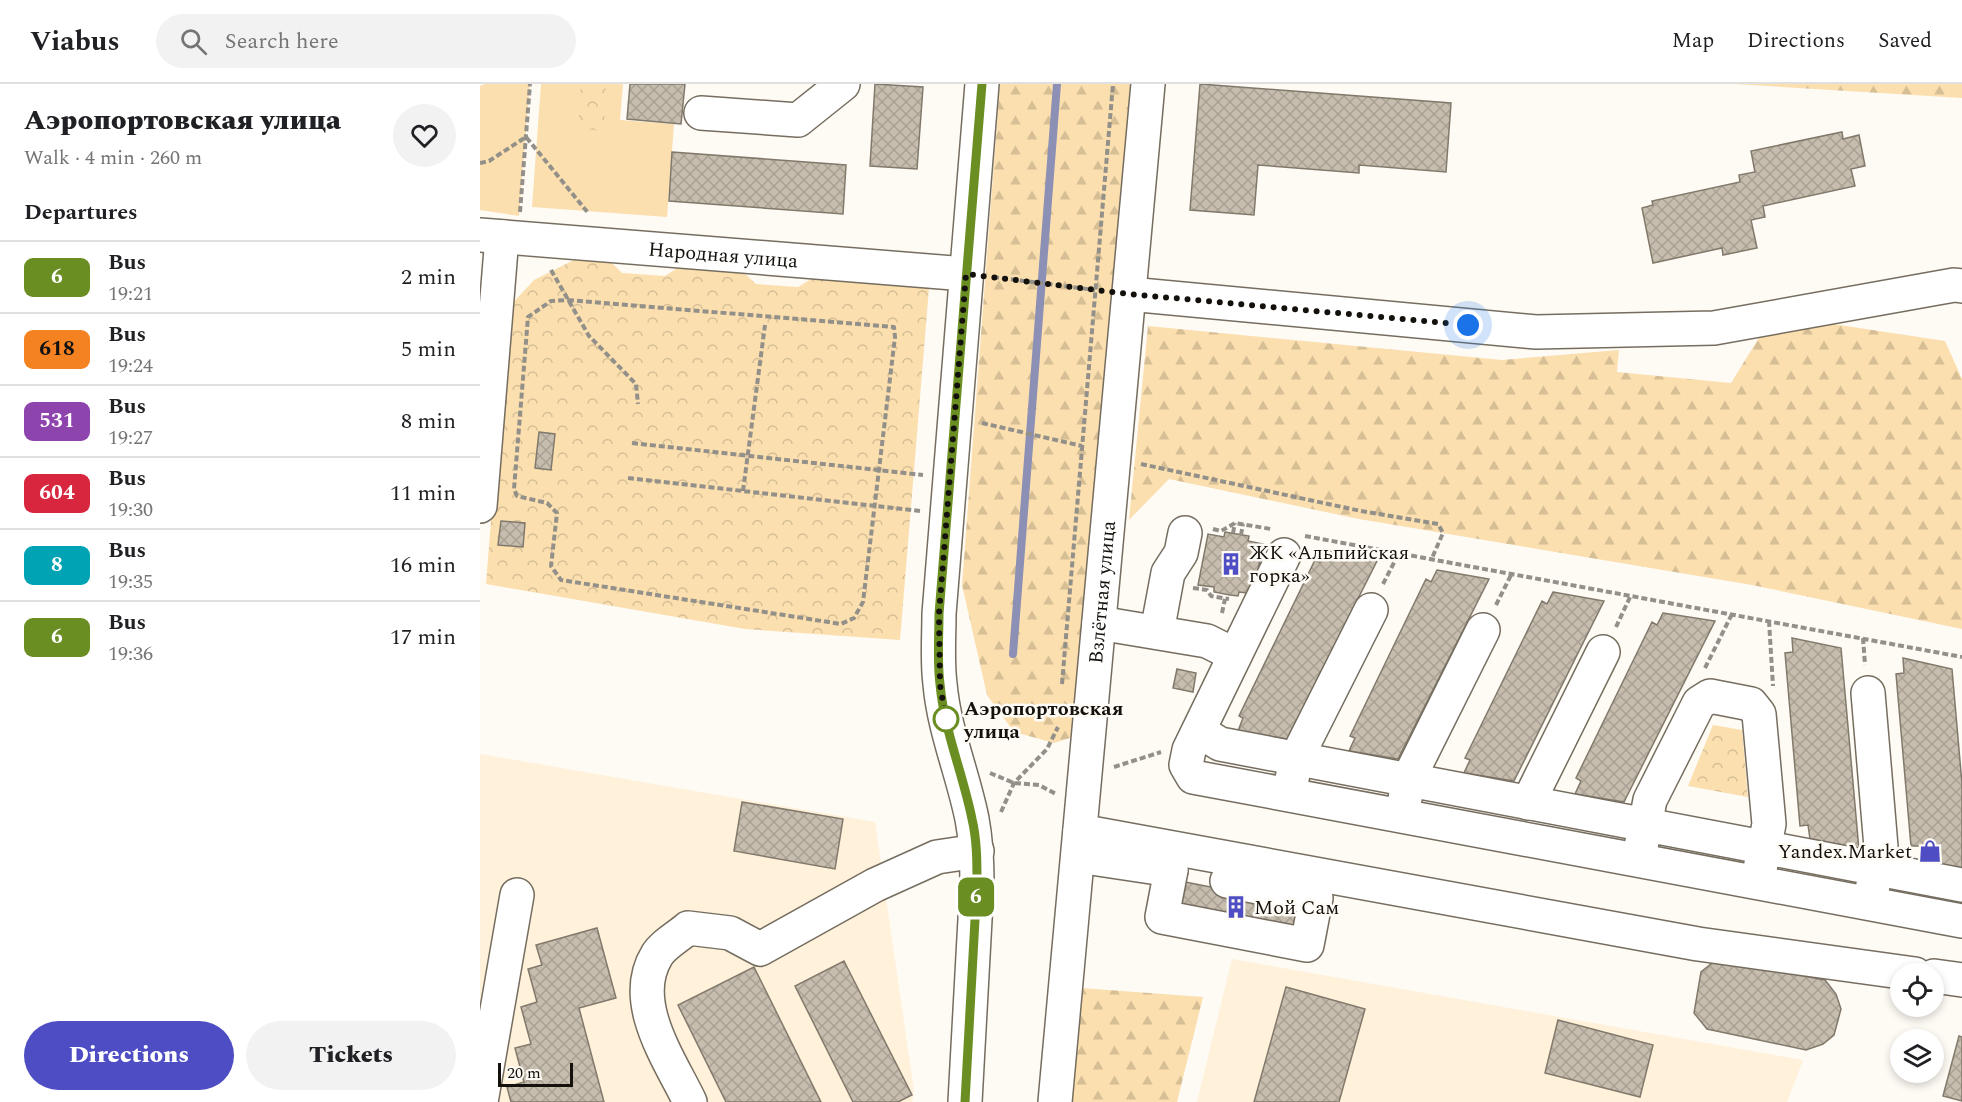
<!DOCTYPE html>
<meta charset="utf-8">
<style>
:root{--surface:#fff;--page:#f2f2f2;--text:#202124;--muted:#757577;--line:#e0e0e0;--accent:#4e4dc4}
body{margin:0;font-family:Spectral,serif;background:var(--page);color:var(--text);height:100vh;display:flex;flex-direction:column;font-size:22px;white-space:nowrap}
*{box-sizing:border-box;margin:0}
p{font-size:20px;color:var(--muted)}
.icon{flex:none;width:33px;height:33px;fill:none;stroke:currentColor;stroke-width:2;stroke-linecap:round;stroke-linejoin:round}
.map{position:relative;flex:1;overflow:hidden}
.side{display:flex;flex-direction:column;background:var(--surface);width:480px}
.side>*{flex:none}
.badge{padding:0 12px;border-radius:9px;font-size:21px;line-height:39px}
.buttons{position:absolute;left:1410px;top:879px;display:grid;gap:12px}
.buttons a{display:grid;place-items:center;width:54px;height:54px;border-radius:50%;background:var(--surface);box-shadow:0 3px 9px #0003;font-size:30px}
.scale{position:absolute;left:18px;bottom:15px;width:75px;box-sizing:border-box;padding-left:6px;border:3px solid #14110c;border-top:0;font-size:16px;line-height:21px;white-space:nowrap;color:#14110c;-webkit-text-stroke:4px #fefaf4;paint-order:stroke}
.you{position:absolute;width:30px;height:30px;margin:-15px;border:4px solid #fff;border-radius:50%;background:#1a73e8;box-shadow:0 0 0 9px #1a73e833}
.map>.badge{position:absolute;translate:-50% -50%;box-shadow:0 0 0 3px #fff}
h2{padding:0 24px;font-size:22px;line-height:54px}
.round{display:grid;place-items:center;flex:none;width:63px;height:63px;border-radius:32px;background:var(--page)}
.head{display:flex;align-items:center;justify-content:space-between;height:102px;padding:0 24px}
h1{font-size:28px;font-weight:800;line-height:45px}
.action{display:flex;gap:12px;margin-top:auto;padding:12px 24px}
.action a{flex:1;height:69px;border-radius:36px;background:var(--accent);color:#fff;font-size:24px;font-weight:800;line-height:69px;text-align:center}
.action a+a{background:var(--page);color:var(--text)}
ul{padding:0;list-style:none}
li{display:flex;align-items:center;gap:18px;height:72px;padding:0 24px;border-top:2px solid var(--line)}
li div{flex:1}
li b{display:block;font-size:22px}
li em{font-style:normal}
li .badge{min-width:66px;font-weight:700;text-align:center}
header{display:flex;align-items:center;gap:36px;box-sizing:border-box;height:84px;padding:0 30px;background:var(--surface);border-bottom:2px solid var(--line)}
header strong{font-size:28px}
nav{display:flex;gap:33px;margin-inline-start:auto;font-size:21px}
.search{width:420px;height:54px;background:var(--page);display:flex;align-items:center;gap:15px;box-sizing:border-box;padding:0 21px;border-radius:33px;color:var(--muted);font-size:22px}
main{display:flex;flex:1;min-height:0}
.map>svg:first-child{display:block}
.built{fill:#fff1da}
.green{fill:#fbdfaf}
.forest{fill:url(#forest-firs)}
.park{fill:url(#park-crowns)}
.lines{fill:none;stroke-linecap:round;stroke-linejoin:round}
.stream{stroke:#8c90b5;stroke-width:8}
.building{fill:url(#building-cross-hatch);stroke:#81796b;stroke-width:1.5}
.minor-casing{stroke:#756d5f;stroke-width:36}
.path{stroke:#93908a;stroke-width:4;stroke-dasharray:6 3;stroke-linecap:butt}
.minor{stroke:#fff;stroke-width:33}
.line-casing{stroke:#fff;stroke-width:14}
.line{stroke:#6b8e23;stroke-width:9}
.walk{stroke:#14110c;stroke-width:6;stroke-dasharray:0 10.8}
.stop-dot{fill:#fff;stroke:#6b8e23;stroke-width:3}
.labels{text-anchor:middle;stroke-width:5;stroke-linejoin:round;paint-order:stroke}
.street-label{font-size:20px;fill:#14110c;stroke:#fefaf4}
.poi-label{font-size:20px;fill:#14110c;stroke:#fefaf4;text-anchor:start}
.stop-label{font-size:20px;font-weight:bold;fill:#14110c;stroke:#fefaf4;text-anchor:start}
</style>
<header>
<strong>Viabus</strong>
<div class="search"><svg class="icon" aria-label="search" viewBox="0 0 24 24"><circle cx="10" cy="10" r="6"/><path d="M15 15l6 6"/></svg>Search here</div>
<nav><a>Map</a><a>Directions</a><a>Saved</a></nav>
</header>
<main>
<section class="side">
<div class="head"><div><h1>Аэропортовская улица</h1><p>Walk · 4 min · 260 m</p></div><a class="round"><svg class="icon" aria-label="heart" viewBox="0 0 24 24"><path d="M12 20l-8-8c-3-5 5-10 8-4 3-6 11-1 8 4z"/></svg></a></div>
<h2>Departures</h2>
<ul>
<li><span class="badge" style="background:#6b8e23;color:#fff">6</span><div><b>Bus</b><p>19:21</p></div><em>2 min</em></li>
<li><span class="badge" style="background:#f58220;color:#111">618</span><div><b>Bus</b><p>19:24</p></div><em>5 min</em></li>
<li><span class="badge" style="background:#8e44ad;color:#fff">531</span><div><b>Bus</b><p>19:27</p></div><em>8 min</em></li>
<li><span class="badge" style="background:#d7263d;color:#fff">604</span><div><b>Bus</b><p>19:30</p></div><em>11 min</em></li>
<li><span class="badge" style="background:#00a3b4;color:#fff">8</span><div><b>Bus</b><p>19:35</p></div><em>16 min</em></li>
<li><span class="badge" style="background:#6b8e23;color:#fff">6</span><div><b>Bus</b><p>19:36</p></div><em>17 min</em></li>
</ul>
<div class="action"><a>Directions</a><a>Tickets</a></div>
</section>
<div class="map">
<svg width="1482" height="1018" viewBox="0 0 1482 1018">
<defs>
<pattern id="forest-firs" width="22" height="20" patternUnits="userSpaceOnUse" patternTransform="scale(1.5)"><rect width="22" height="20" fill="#fbdfaf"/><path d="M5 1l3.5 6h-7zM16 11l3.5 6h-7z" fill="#d6be95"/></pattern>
<pattern id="park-crowns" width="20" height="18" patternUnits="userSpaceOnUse" patternTransform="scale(1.5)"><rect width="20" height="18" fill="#fbdfaf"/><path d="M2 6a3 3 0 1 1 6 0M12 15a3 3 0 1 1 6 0" fill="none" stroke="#d6be95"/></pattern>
<pattern id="building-cross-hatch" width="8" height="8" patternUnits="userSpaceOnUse" patternTransform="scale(1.5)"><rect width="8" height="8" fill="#c6bdae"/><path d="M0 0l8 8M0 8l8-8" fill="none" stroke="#a9a194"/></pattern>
</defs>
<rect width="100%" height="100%" fill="#fefaf4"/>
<!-- built -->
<path class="built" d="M0,670L395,738L434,1007L432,1018H0Z
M752,875L1323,976L1307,1018H717Z"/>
<!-- green -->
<path class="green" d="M5,0H50L39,132L0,126V2Z
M61,0H143L140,36L194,40L187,133L52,123Z"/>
<!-- forest -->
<path class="forest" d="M520,0H653L593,653L574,659L534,648L507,611L482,501Z
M1255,0H1482V14Z
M1293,231L1465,257L1482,295V545L1272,501L879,435L689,395L649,436L668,242L1022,276L1139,266L1137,288L1251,299Z
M601,904L723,913L697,1018H591Z"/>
<!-- park -->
<path class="park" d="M101,0H126L124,47L98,44Z
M98,174L130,177L142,189L185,192L199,183L263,188L276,200L318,203L333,194L449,204L420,556L265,545L6,500L28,224L54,196Z
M1233,641L1262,646L1268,713L1208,702Z"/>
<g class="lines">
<!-- stream -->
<path class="stream" d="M533,570L577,0"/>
</g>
<!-- building -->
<path class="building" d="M150,0H205L201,40L147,35Z
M395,0L443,3L437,85L390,82Z
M720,0L971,19L966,88L879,81V89L778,81L774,131L710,126Z
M1362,48L1363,55L1379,51L1385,82L1371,85L1375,102L1283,122L1285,133L1271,136L1277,164L1243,171L1242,164L1173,179L1162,124L1173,121L1172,117L1260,98L1259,91L1275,88L1271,67Z
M192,68L366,81L363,130L189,117Z
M59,348L75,350L71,386L55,384Z
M21,437L45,439L43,463L18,461Z
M745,448L769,452L768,457L783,460L774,510L759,508L758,512L750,511L734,508V503L718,501L728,450L744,453Z
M846,466L898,475L807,655L758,647L763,634L759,632L835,476L840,478Z
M957,486L1009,495L918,675L869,667L875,654L870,652L946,495L951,498Z
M1073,508L1124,517L1034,697L984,689L990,676L985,674L1062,517L1067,520Z
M1183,529L1235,537L1144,718L1095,710L1101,697L1096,694L1172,538L1177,541Z
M1312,554L1361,564L1379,766L1330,755L1328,741L1320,742L1305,569L1313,568Z
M1423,574L1472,585L1482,700V785L1441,776L1440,762H1431L1416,590L1424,589Z
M697,585L716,589L713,608L693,604Z
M262,718L363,735L355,785L254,767Z
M695,796L823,821L818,850L690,825Z
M117,844L136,914L99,924L124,1018H31L27,1003L44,998L35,964L51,960L41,923L57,918L48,885L62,881L56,861Z
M1237,875L1345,896L1356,910L1361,925L1354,951L1343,960L1326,966L1227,945L1214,929L1221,888Z
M364,877L432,1011L418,1018H373L315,902Z
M274,883L341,1018H246L198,921Z
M806,903L885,925L859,1018H774Z
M1078,936L1173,961L1160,1013L1065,989Z
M1479,952L1482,953V1017L1463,1012Z"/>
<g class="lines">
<!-- minor casing -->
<g class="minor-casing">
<g id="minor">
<path d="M221,29L318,36L363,0"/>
<path id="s1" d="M0,151L486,190"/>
<path d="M649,210L1056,248L1234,244L1474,201L1482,202"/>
<path d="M0,422L22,153"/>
<path d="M804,471L709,666L706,681L713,693L1482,837"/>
<path d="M619,539L727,557L755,571"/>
<path d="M677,548L688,489L701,469L705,449"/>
<path d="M1388,609L1401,763L1392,806"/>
<path d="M719,647L740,660L1482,801"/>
<path d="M812,695L816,675L891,526"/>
<path d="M925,715L928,696L1003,546"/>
<path d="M1048,719L1123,568"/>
<path d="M600,747L1218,860L1435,890"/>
<path d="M1161,763L1170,716L1219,619L1230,612L1271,620L1279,630L1289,740L1280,785"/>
<path d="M598,772L691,786"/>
<path d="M691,786L682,833L827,861L836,814L747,797"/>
<path d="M1454,892L1482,896"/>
<path d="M1,1018L37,811"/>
<path d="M210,1018C190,976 148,918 177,871C183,861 199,852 208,844L250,849L280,865L395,801L457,773L497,767"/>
<path d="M485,1018L497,799C497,778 496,756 492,735C483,690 464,646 460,600C457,577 459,553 459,530L502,0"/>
<path id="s2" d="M575,1018L668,0"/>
</g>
</g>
<!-- path -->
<path class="path" d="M0,79L9,77L46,53L109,130
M40,128L50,0
M71,186L109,252L156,300L158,320
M513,193L615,206
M88,216L414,243L415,253L383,518L374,534L361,540L81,496L71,482L77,429L67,419L37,412L34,405L48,233L71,217Z
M502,339L602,362
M152,359L443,391
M661,380L881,427L958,440L963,449L952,474
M148,394L440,427
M263,407L285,241
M733,445L741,447L755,439L791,445
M753,449L755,439
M761,451L763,440
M825,452L1482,573
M903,500L919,469
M713,504L727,506L731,512L749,515
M1016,521L1032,489
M742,529L745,515
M1289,537L1293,602
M1136,543L1151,511
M1383,554L1385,581
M1225,584L1252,530
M582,600L633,0
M634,683L681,668
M510,689L534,699L559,701L576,710
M521,728L534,699L567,665L578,643"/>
<!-- minor -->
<use href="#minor" class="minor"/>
</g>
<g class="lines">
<!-- line casing -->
<g class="line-casing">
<path id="line" d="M485,1018L497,799C497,778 497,756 492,735C483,690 464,646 460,600C457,577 459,553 459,530L502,0"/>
</g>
<!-- line -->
<use href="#line" class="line"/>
<!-- walk -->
<path class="walk" d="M466,635L460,601L459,530L486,190L649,210L988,241"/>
</g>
<!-- icons -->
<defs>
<g id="building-bare" transform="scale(1.8)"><path d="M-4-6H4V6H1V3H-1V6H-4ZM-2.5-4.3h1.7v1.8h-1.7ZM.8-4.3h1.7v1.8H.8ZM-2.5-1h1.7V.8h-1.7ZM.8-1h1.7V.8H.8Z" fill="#4e4dc4" stroke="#fefaf4" stroke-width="2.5" paint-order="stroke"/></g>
<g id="shop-bare" transform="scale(1.8)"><path d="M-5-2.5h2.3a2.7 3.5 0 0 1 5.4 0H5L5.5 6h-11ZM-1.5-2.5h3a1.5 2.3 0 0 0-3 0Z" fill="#4e4dc4" stroke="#fefaf4" stroke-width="2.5" paint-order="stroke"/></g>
</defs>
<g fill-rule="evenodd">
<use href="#building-bare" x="751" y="480"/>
<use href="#shop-bare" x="1450" y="767"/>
<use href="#building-bare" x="756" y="823"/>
</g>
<!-- markers -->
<circle class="stop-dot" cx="466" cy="635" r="12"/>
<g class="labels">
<!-- street labels -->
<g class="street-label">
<text dy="7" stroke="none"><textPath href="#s1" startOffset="244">Народная улица</textPath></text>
<text dy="7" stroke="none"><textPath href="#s2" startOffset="512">Взлётная улица</textPath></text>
</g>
<!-- poi labels -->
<g class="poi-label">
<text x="769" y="475">ЖК «Альпийская<tspan x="769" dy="23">горка»</tspan></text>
<text x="1432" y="774" text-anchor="end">Yandex.Market</text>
<text x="774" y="830">Мой Сам</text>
</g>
<!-- stop labels -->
<g class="stop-label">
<text x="484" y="631">Аэропортовская<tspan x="484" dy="23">улица</tspan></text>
</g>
</g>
</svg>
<div class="buttons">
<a><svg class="icon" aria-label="locate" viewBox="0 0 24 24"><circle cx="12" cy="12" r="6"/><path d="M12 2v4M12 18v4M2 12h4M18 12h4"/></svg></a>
<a><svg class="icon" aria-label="layers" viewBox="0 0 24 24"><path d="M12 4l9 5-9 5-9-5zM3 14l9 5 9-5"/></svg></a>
</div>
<div class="scale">20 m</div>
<div class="you" style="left:988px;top:241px"></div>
<b class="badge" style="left:496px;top:813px;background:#6b8e23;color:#fff">6</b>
</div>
</main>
